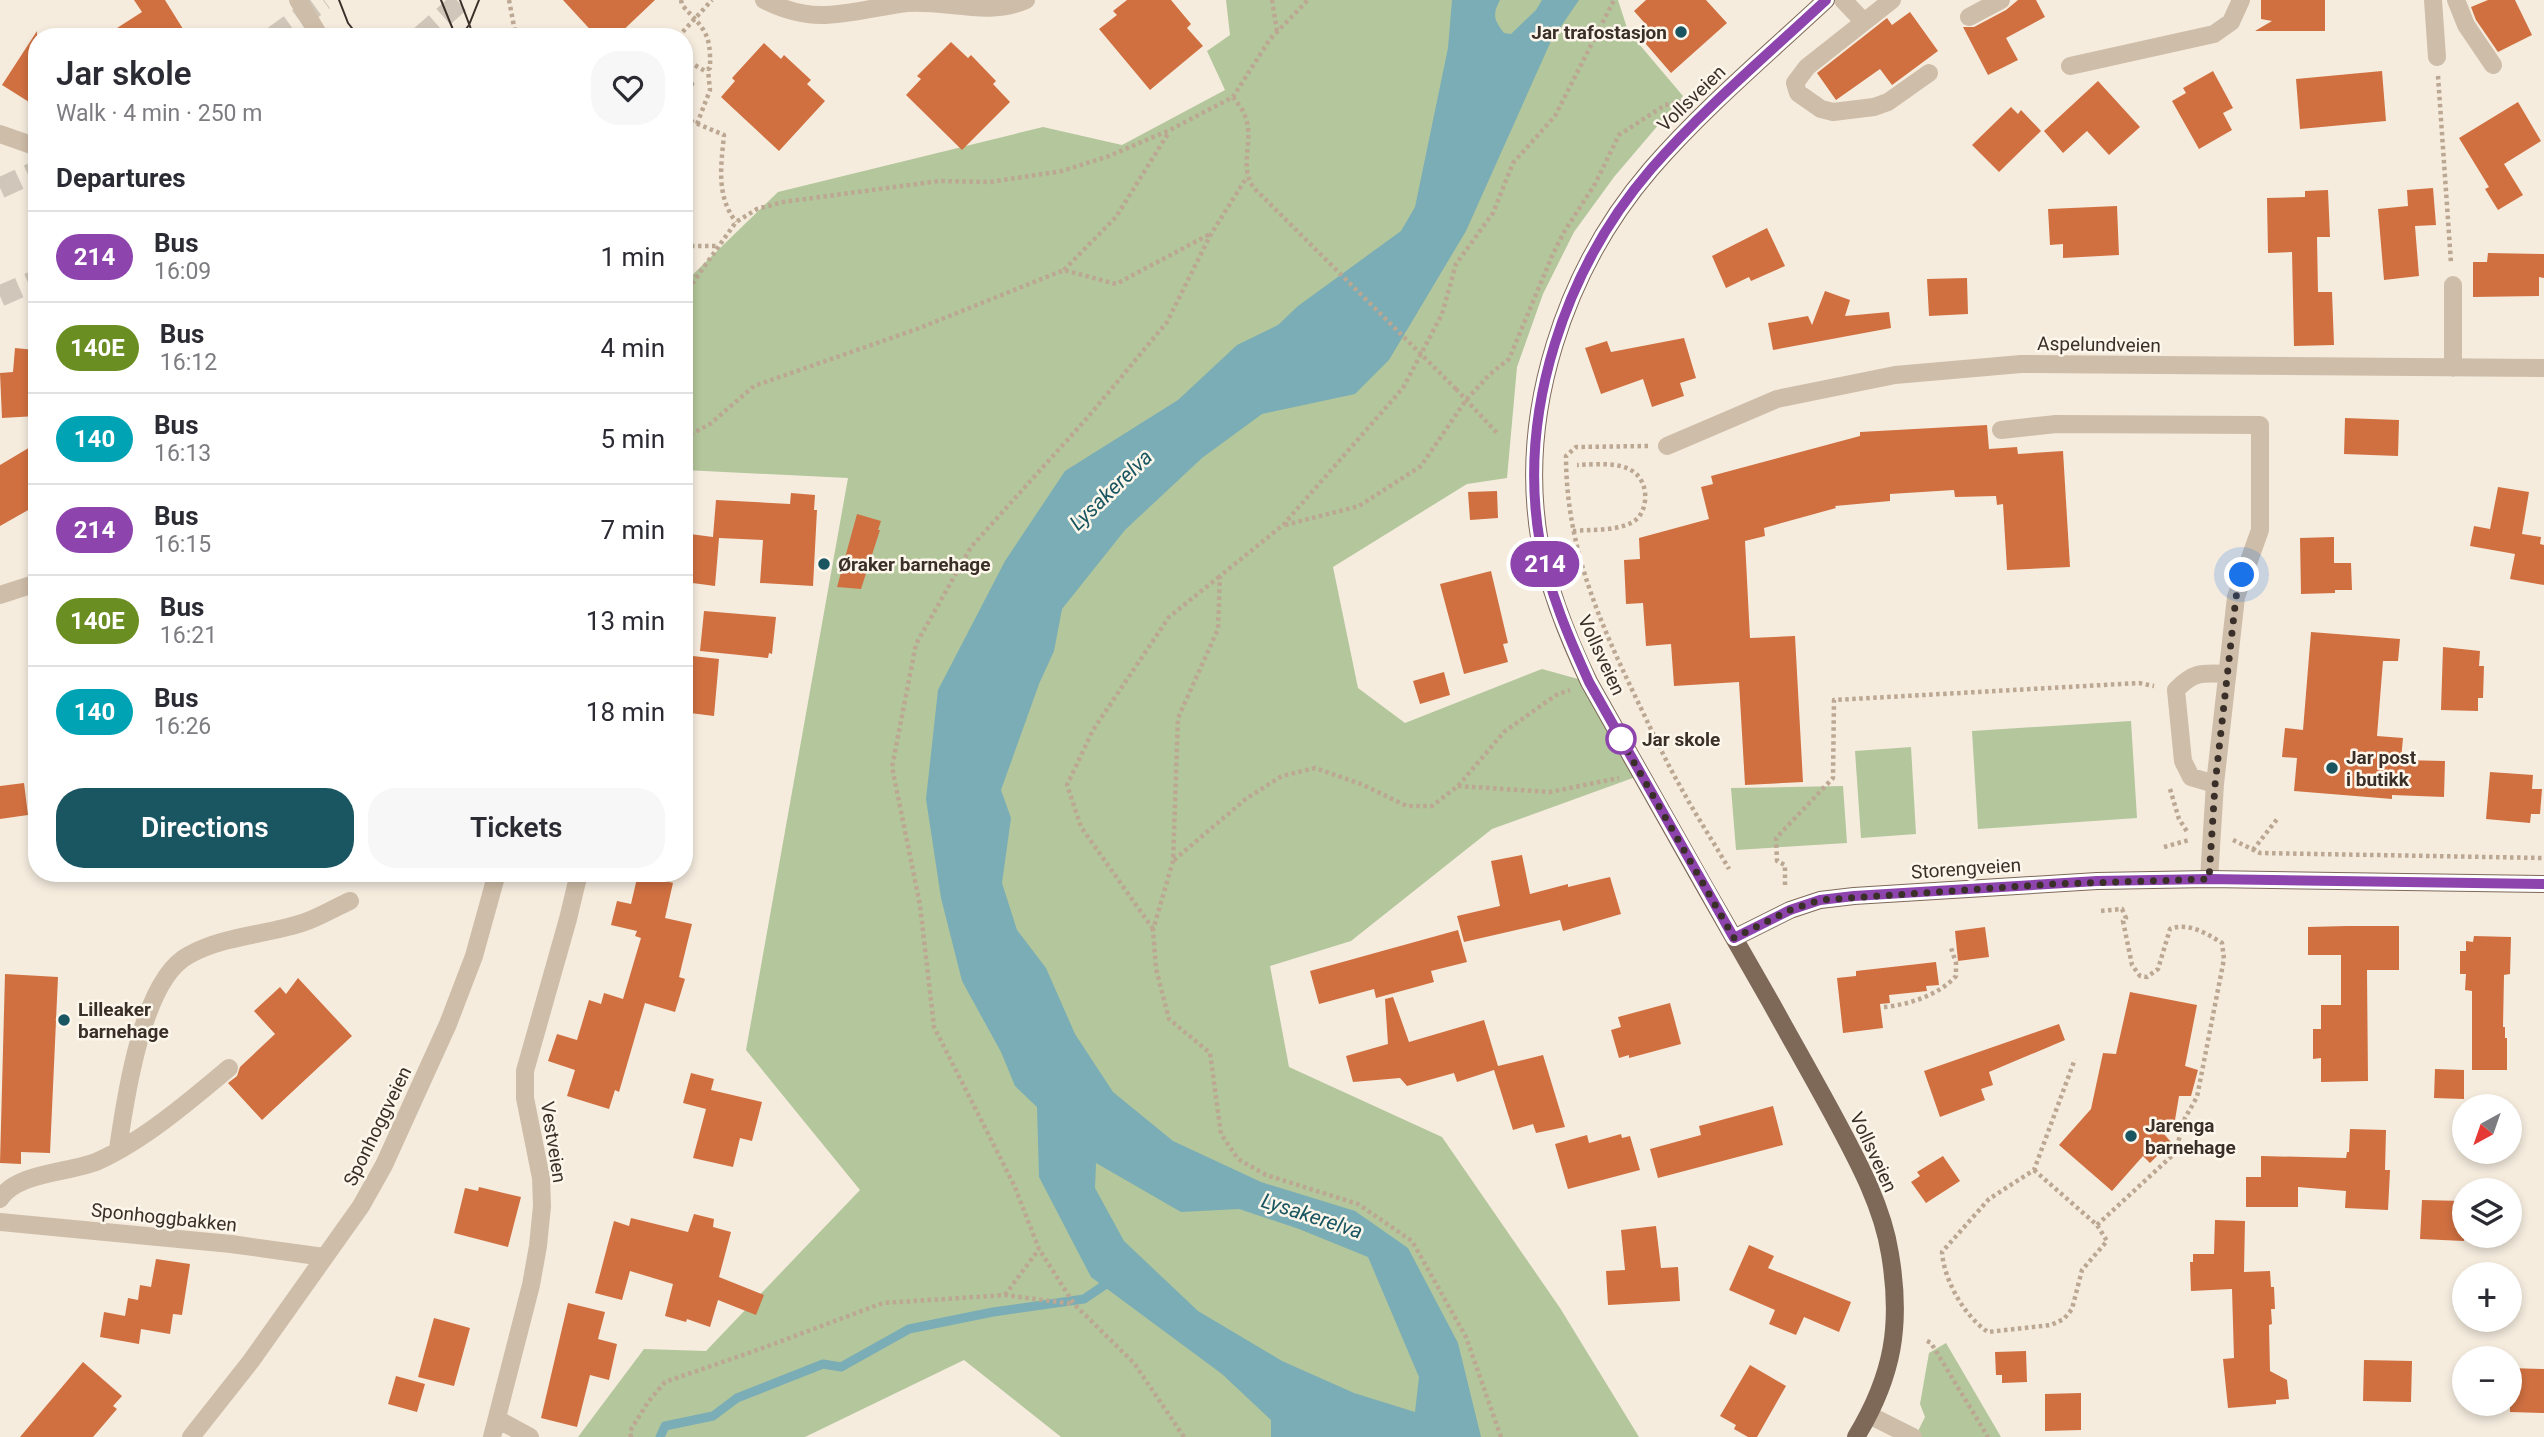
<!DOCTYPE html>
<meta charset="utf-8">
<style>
:root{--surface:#fff;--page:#f7f7f7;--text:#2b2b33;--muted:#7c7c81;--line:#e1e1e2;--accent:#1a5661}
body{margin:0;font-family:Roboto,sans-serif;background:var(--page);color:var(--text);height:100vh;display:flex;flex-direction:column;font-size:26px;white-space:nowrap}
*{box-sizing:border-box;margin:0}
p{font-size:23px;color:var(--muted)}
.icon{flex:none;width:38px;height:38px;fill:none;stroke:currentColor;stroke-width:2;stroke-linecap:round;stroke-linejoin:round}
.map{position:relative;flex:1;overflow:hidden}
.panel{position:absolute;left:28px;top:28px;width:665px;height:854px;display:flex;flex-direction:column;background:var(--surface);border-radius:28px;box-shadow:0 4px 10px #0003}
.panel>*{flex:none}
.badge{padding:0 14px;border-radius:23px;font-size:24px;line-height:46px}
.needle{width:46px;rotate:220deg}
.controls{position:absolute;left:2452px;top:1094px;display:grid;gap:14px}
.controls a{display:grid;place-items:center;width:70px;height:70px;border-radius:50%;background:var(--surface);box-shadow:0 4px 10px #0003;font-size:35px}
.you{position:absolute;width:35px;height:35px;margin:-18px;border:5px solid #fff;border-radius:50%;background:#1a73e8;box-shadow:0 0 0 10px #1a73e833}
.map>.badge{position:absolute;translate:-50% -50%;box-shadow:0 0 0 4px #fff}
h2{padding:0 28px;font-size:26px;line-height:63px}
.round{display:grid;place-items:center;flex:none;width:74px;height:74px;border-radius:28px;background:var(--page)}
.head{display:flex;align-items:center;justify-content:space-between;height:119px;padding:0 28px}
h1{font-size:33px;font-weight:600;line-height:52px}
.action{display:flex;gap:14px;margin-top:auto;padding:14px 28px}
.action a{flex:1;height:80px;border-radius:28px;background:var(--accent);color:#fff;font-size:28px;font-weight:600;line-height:80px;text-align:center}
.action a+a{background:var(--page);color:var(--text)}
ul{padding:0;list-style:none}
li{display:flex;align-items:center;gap:21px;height:91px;padding:0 28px;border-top:2px solid var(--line)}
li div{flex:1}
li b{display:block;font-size:26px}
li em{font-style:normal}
li .badge{min-width:77px;font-weight:700;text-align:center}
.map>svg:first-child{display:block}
.green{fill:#b4c69c}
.water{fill:#7aadb5;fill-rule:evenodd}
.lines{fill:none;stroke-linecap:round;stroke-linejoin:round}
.stream{stroke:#7aadb5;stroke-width:9}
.building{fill:#d07041}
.highway-tunnel{stroke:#d0c6ba;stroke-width:21;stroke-dasharray:21 10;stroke-linecap:butt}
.path{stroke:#bba792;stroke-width:4.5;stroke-dasharray:3.5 3.5;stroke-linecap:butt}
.minor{stroke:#cebda8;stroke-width:18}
.major{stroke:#7e6959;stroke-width:18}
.tram{stroke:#3b3029;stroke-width:2}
.path-bridge{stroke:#bba792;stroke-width:4.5;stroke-dasharray:3.5 3.5;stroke-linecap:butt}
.line-casing{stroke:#fff;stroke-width:16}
.line{stroke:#8e44ad;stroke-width:10}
.walk{stroke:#3b3029;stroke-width:7;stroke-dasharray:0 12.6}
.poi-dot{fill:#1a5661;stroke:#fcf6eb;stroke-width:2.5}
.stop-dot{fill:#fff;stroke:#8e44ad;stroke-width:3.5}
.labels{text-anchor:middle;stroke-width:5;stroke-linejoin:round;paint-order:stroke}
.poi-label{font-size:19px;font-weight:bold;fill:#3b3029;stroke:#fcf6eb;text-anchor:start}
.street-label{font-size:19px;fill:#3b3029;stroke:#fcf6eb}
.stop-label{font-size:19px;font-weight:bold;fill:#3b3029;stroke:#fcf6eb;text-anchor:start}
.water-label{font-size:21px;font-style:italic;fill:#1a5661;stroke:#fcf6eb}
</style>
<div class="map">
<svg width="2544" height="1437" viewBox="0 0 2544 1437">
<rect width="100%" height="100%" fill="#f5ecde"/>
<!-- green -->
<path class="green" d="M1226,0H1618L1628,31L1683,96L1614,177L1574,232L1543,294L1517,367L1507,478L1467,484L1333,567L1358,688L1405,723L1542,669L1589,682L1641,775L1492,829L1351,941L1270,966L1289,1067L1442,1137L1560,1308L1639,1437H1061L964,1360L805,1437H578L644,1349L706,1351L860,1190L746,1050L848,478L684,470V283L778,192L1043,127L1122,145L1225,90L1207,51L1230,35Z
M2131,721L2137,818L1978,829L1972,731Z
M1911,747L1916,834L1861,838L1855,751Z
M1843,786L1847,843L1736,850L1731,788Z
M1946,1343L2001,1437H1915L1925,1417L1920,1404L1929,1353Z"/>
<!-- water -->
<path class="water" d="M1452,0H1500C1492,15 1494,20 1504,33L1511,34L1536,10L1542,0H1579L1551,41L1466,231L1389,360L1355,394L1262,414L1202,458L1125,530L1062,609L1054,651L1039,684L1001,790L1011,818L1002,883L1017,930L1046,968L1075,1034L1113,1092L1173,1141L1261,1182L1355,1211L1408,1248L1458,1343L1481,1437H1271V1420L1222,1374L1091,1277L1039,1177L1037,1107L1015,1086L1001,1052L962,981L941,898L926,799L938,690L1005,561L1065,471L1178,400L1237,345L1278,325L1298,306L1401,231L1415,207L1448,48ZM1096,1163L1181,1212L1239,1209L1299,1229L1368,1257L1419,1377L1415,1412L1354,1393L1282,1361L1198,1311L1124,1241L1095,1188Z"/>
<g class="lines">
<!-- stream -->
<path class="stream" d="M660,1437L665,1426L713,1416L737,1398L823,1364L841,1367L909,1329L993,1312L1084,1299L1112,1280"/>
</g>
<!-- building -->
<path class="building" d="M134,0H165L188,37H103L142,12Z
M563,0H655L616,37H597Z
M1127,0H1171L1191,24L1187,28L1203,46L1150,90L1099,29L1117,15L1113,11Z
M1646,0H1706L1727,23L1671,73L1639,36L1649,28L1634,11Z
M2018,0H2036L2045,17L2006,38L2018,60L1988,75L1963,27H1974L2006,10Z
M2261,0H2325V31H2255L2272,21L2261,19Z
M2488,0H2515L2532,35L2498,52L2476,20L2471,7Z
M1910,12L1938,51L1892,85L1880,69L1836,100L1817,73L1887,18L1892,25Z
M37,31V107L2,85Z
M951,42L968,58L971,55L996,81L993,84L1010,102L962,150L906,95L921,79L917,76Z
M764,43L781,59L784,55L811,80L807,84L825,101L779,151L721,97L735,81L732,78Z
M2213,71L2233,108L2223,113L2232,130L2199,149L2172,101L2186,93L2183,88Z
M2382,71L2386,121L2300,129L2296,79Z
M2098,81L2140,127L2109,155L2087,131L2063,153L2044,131Z
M2518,102L2541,141L2504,164L2523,195L2498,210L2485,189L2489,187L2459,138Z
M2011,107L2018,114L2021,110L2041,131L1999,172L1972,145Z
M2433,188L2436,225L2415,226L2419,276L2384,280L2378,209L2408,206L2407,190Z
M2328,190L2330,237H2317L2318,292H2332L2334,345L2294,346L2292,252L2268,253L2267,198L2305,197V191Z
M2117,206L2119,255L2063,258V244L2050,245L2048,209Z
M1767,228L1785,266L1751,281L1749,277L1726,288L1712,256Z
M2488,253L2544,254V278L2539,277V296L2473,297V262H2487Z
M1967,278L1968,314L1929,316L1927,279Z
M1825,291L1850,300L1845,316L1889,312L1891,328L1773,350L1768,323L1808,316L1812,325Z
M1684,338L1696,378L1680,383L1684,396L1652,407L1643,379L1601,394L1585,348L1607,341L1611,352Z
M15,348L35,350L37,416L2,418L0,373L13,372Z
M2345,418L2399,420L2398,456L2344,454Z
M1987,425L1989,449L2017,447L2018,454L2063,451L2070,567L2007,570L2003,504L1997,505L1996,496L1955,497L1954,490L1890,494V501L1835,506L1836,508L1764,528L1765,536L1745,541L1750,638L1795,636L1803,782L1745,785L1739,682L1674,686L1671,644L1646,646L1643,603L1626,604L1624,560L1640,559L1639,538L1709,519L1701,487L1713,484L1711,476L1860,436V432Z
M37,443V505L0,526V465Z
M2498,487L2529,492L2522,534L2541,537L2540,544L2544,545V585L2510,579L2515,554L2470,546L2474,526L2490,529Z
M1497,491L1498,518L1470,520L1468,492Z
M791,493L815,495L814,510H817L813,586L760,583L763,540L719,538L715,586L685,582L684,542H689L690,534L713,537L716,500L790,504Z
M857,514L881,521L878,530H880L861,589L837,587Z
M2334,537V563H2351L2352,590H2335V593L2301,594L2300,538Z
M1491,571L1508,643L1503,644L1508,662L1464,674L1440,584Z
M704,611L776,617L772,654L769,653L768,658L700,651Z
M2311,632L2400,639L2398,661H2383L2377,736L2403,738L2401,760L2445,761L2444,797L2392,795V799L2294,791L2297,758L2282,757L2285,728L2303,730Z
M2443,647L2480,651L2479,666H2484L2483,698H2478V711L2441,710Z
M684,655L719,659L714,716L690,713L692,695L684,694Z
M1444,672L1450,695L1420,704L1413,681Z
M2490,772L2533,775L2532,789H2542L2540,814H2531L2530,823L2486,819Z
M24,783L28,815L0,819V786Z
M1522,855L1530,894L1568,884V887L1610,877L1621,914L1563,931L1560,920L1464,942L1457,916L1500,906L1491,861Z
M638,874L673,883L665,918L692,924L679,977L685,979L675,1012L645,1003L619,1092L615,1090L609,1109L567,1096L575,1070L548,1061L557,1034L577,1040L589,1000L601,1004L604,993L623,999L641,938L635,936L637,931L611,925L617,901L631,904Z
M2347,926H2399V970H2367L2368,1081L2321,1082V1058L2313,1059V1029H2321V1005H2341V955H2308V927Z
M1985,927L1989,957L1958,961L1955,931Z
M1458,930L1467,962L1431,971L1434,982L1376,998L1374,989L1319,1004L1310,971Z
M2474,936L2511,937L2510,974L2504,975L2503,1027H2505V1038H2507V1070H2472V991L2465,990L2466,974H2460V951H2466V941L2473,942Z
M1936,962L1939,985L1926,986L1927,991L1889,995L1890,1003L1880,1004L1883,1028L1843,1033L1837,978L1856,976V971Z
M5,974L58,977L50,1153L21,1152V1164L0,1163Z
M298,978L352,1036L262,1120L228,1083L237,1076L240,1067L275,1034L254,1011L280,987L286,994Z
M2130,992L2197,1005L2185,1066L2198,1070L2191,1096H2179L2175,1120L2164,1134L2171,1142L2150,1163L2143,1156L2112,1191L2059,1145L2091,1109L2103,1053L2116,1054Z
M1393,997L1409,1042L1484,1020L1498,1066L1543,1055L1565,1127L1536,1133L1533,1124L1513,1130L1494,1070L1457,1082L1454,1073L1407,1086L1400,1078L1353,1082L1346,1056L1388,1044L1385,999Z
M1670,1003L1681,1044L1629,1058V1055L1619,1058L1611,1030L1621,1027L1618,1017Z
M2059,1024L2065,1040L1989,1072L1993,1085L1981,1089L1985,1100L1940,1117L1924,1071Z
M2435,1069L2464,1070V1099L2434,1098Z
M691,1073L714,1079L711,1090L762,1102L752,1141L740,1138L733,1167L693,1158L706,1109L683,1103Z
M1773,1106L1783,1145L1658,1178L1650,1149L1701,1135L1699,1126Z
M2350,1129L2386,1130L2385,1170H2390L2388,1210L2345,1208L2346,1191L2298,1187V1207H2246V1177H2261V1156L2346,1158L2347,1152H2349Z
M1621,1134L1622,1138L1630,1136L1640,1170L1568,1189L1555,1144L1587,1135L1589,1143Z
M1943,1156L1960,1181L1926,1203L1911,1182L1920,1176L1917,1172Z
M479,1187L521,1197L508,1247L454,1233L465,1188L478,1191Z
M2422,1200L2464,1201V1241L2420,1239Z
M694,1214L714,1219L713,1227L731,1232L719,1277L764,1295L756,1315L718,1300L710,1327L687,1319L686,1322L665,1316L673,1284L630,1271L622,1300L595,1293L614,1221L629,1226L631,1218L688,1232Z
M2215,1220L2245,1221L2244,1272L2270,1271L2271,1287H2274L2275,1309H2271L2272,1324L2269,1325L2270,1371L2287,1380L2289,1399L2276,1400V1404L2228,1408L2223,1359L2234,1358L2232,1289L2191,1291L2190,1262H2193V1254H2214Z
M1656,1226L1661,1268L1678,1267L1680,1301L1608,1305L1606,1271L1625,1270L1621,1230Z
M1749,1245L1774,1256L1768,1268L1851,1302L1839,1332L1804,1317L1796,1335L1769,1324L1775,1310L1729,1290Z
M156,1259L190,1264L182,1315L173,1314L170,1334L141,1329L139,1344L100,1337L104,1312L125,1316L128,1298L138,1300L140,1285L151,1287Z
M568,1303L605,1312L598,1339L617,1344L609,1380L590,1375L577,1427L541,1418Z
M434,1318L470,1328L454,1386L418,1377Z
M2026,1351L2027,1382L2002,1383V1375H1996L1995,1352Z
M2364,1360L2412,1361L2411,1402L2363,1401Z
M83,1362L122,1396L113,1406L117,1409L93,1437H20Z
M1750,1365L1786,1386L1757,1437H1748L1734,1429L1736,1425L1720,1416Z
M2510,1368L2544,1369V1413L2510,1412Z
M396,1376L425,1384L417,1412L388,1404Z
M2081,1393V1430L2045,1431V1394Z"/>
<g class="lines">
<!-- highway-tunnel -->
<path class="highway-tunnel" d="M273,37L324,0
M420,37L462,0
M0,188L37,171
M0,296L37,280"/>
<!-- path -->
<path class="path" d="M509,0L516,37
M681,0L682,5C705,30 711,33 710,68L705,71L684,59
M1272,0L1277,31
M678,37L712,0
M2438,76L2451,263
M684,80L692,84L687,96L684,97
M1233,97C1237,103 1243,109 1245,116C1256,143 1234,172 1260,194
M684,118L724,135C721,166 716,196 736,222
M697,124L710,90L708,70
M684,246H718
M1064,270L1116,217L1169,132
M684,295L736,222L757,209L783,202L939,181L990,182L1062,171L1109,156L1170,130L1233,97L1270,39L1308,0
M1456,389L1498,434
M684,438L710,424L754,386L917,329L1064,270L1116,284L1210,234
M1648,446L1576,447L1566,456C1566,546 1599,621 1637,700C1651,729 1664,758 1680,786C1695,814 1713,841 1729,869
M1285,525L1359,506L1421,466L1466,400L1490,374L1509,359L1552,256L1564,232L1595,184L1619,135L1665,105L1684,101
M1573,531C1591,529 1624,532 1638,518C1644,511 1646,501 1645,492C1640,459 1603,464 1577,465
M1458,786L1550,792L1619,778
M2170,789L2179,819L2188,833
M2233,840L2260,853L2544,858
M2164,847L2189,840
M2253,850L2278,818
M1174,860L1247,798L1282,776L1315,768L1361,784L1407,806H1432L1458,786L1504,732L1556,695L1570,690
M1785,885V865L1777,861L1776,838L1833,778L1834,700L2139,683L2154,686
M1153,929L1081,827L1067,785L1093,730L1169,617L1220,576
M1884,1007C1908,1005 1939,995 1956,976V963L1951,948
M2034,1170L2097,1225L2107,1241L2082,1270L2072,1309L2064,1319L2051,1325L1988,1332C1964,1316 1944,1280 1942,1252L1989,1199L2034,1170L2075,1059
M2097,1225L2175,1153L2185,1118L2197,1097L2224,959L2222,943C2206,933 2188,922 2170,929L2158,969L2147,977L2140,976L2132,965L2123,921L2126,918L2122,909L2100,911
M1005,1295L1039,1249
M1927,1341L1931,1343L1988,1437
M631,1437L630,1431L648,1402L665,1382L760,1349L883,1303L1005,1295L1073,1304
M1184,1437L1134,1363L1074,1304L1039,1249L1014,1185L934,1027L920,905L892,767L916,644L971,547L1088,417L1167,322L1211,234L1247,177
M1501,1437L1466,1337L1412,1241L1358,1204L1266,1175L1238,1159L1221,1134L1210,1053L1169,1019L1156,969L1153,930L1173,861L1178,718L1218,629L1220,576L1283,525L1403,388L1442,314L1456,264L1493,213L1513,163L1555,116L1614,0"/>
<!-- minor -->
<path class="minor" d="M298,0L320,37
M764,0C782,9 801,15 821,15C850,15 879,6 907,3C947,0 988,17 1026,0
M1843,0L1864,22
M1892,0L1807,67L1795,83L1798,93L1821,109L1833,112L1874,107L1888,102L1929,73
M2433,0L2437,57
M2456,0L2466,25L2493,65
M1969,17L2001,0
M2070,66L2214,34L2231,22L2241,0
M0,134L37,147
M2453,285V368
M2001,430L2056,424L2260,425V530L2236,597L2215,784L2209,879
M1667,446L1777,399L1895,375L2021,364L2544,368
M0,595L37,583
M2215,784L2191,777L2183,761L2176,690C2194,671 2203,673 2227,674
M118,1149C125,1100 142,979 189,955C223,936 265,935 302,923C318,918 334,908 350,901
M0,1199C16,1172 71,1173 98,1161C143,1141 191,1100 229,1068
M0,1222L231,1244L324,1257
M1869,1415L1913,1437
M497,1419L530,1437
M191,1437L251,1361L361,1206L384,1165L448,1024L474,956L497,873
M492,1437L531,1285L538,1246L542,1206L541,1178L525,1098V1071L568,919L579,873"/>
<!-- major -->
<path class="major" d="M1826,0C1767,55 1704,108 1651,169C1565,269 1517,412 1540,543C1549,592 1568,638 1589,682C1649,789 1709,895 1770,1001C1792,1041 1815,1081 1837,1122C1859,1163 1883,1208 1890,1254C1902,1325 1893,1376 1856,1437
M1734,938L1790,910L1820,900L1854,896L2097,881L2209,879L2544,884"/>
<!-- tram -->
<path class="tram" d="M339,0L348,23L359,37
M441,0L456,37
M460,0L474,37
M460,37L469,25L479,0"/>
<!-- path-bridge -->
<path class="path-bridge" d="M1260,194L1456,389"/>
</g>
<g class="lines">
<!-- line casing -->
<g class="line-casing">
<path id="line" d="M1826,0C1767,55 1704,108 1651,169C1565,269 1517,412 1540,543C1549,592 1569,638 1589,682L1734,938L1790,910L1820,900L1854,896L2097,881L2209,879L2544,884"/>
</g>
<!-- line -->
<use href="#line" class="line"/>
<!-- walk -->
<path class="walk" d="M1621,739L1615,729L1734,938L1790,910L1820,900L2053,884L2209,879L2215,785L2236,597L2242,575"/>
</g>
<!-- markers -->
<g class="poi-dot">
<circle cx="1681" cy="32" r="7"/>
<circle cx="824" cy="564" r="7"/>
<circle cx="2332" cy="768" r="7"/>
<circle cx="64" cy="1020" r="7"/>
<circle cx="2131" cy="1136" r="7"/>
</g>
<circle class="stop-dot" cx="1621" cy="739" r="14"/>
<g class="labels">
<!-- poi labels -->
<g class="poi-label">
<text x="1667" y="39" text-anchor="end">Jar trafostasjon</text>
<text x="838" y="571">Øraker barnehage</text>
<text x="2346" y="764">Jar post<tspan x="2346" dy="22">i butikk</tspan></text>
<text x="78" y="1016">Lilleaker<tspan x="78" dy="22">barnehage</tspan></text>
<text x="2145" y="1132">Jarenga<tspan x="2145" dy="22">barnehage</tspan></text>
</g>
<!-- street labels -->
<g class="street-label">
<text transform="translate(1691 98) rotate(-44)" y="7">Vollsveien</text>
<text transform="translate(2099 344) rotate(1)" y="7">Aspelundveien</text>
<text transform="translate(1602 655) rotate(65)" y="7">Vollsveien</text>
<text transform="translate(1966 868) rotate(-4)" y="7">Storengveien</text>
<text transform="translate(377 1126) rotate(-64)" y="7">Sponhoggveien</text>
<text transform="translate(554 1142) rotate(81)" y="7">Vestveien</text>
<text transform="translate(1874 1152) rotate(65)" y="7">Vollsveien</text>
<text transform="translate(164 1217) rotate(6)" y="7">Sponhoggbakken</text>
</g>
<!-- stop labels -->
<g class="stop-label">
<text x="1642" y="746">Jar skole</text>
</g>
<!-- water labels -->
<g class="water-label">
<text transform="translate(1111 490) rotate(-44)" y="7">Lysakerelva</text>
<text transform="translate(1312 1216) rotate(18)" y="7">Lysakerelva</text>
</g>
</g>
</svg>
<div class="controls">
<a><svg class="needle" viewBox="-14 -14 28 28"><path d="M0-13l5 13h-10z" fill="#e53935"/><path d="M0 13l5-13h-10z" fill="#7c7c81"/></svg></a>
<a><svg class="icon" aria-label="layers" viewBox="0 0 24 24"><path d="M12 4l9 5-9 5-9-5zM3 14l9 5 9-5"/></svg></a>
<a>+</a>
<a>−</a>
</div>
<div class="you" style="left:2242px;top:575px"></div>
<b class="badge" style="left:1545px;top:564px;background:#8e44ad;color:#fff">214</b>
<section class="panel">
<div class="head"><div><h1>Jar skole</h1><p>Walk · 4 min · 250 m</p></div><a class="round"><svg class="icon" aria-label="heart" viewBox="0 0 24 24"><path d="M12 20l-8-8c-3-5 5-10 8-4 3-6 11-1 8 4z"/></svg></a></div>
<h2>Departures</h2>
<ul>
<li><span class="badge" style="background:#8e44ad;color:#fff">214</span><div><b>Bus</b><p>16:09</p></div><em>1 min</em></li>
<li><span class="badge" style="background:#6b8e23;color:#fff">140E</span><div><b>Bus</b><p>16:12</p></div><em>4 min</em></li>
<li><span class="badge" style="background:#00a3b4;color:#fff">140</span><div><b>Bus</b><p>16:13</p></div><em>5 min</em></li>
<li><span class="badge" style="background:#8e44ad;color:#fff">214</span><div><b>Bus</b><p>16:15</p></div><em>7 min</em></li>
<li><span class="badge" style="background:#6b8e23;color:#fff">140E</span><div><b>Bus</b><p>16:21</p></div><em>13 min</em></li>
<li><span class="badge" style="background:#00a3b4;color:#fff">140</span><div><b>Bus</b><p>16:26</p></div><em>18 min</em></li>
</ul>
<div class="action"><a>Directions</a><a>Tickets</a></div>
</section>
</div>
